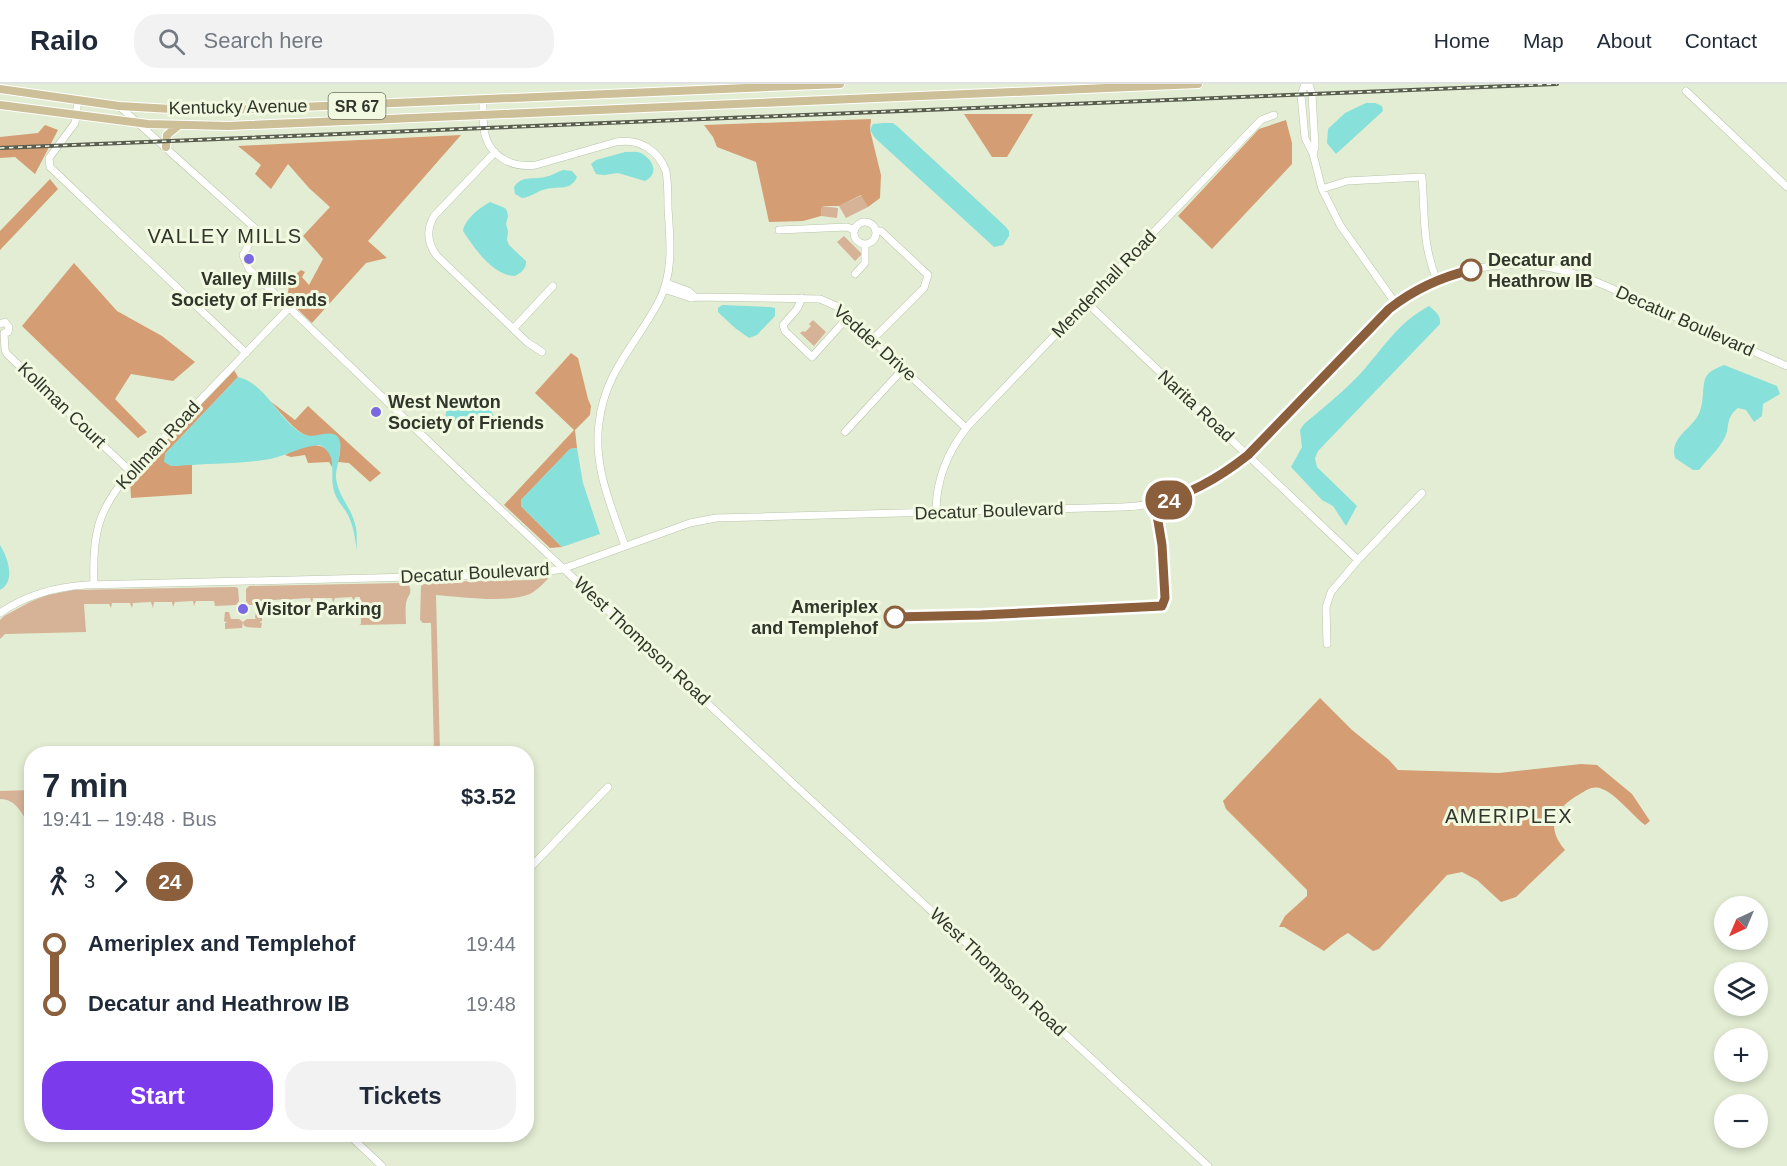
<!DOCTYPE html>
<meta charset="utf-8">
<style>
:root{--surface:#fff;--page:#f2f2f3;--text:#1f2937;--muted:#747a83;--line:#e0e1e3;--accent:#7c3aed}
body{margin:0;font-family:Arial,sans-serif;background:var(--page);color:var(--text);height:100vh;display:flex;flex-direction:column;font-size:22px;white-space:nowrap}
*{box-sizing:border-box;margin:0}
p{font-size:20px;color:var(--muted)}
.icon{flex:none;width:33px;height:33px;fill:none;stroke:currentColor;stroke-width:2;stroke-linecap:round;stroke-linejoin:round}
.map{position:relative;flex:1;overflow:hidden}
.details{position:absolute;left:24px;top:662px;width:510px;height:396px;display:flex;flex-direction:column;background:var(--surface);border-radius:24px;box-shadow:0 3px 9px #0003}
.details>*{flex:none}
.badge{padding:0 12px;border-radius:20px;font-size:21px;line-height:39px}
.needle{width:39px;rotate:224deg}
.controls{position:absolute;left:1714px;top:812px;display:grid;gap:12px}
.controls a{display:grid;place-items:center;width:54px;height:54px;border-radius:50%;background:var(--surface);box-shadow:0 3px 9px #0003;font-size:30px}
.map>.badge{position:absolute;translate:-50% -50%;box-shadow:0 0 0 3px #fff}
.legs{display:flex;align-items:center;gap:9px;height:66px;padding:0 18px;font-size:20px}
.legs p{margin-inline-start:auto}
.head{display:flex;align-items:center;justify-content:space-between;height:102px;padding:0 18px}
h1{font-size:33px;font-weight:800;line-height:45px}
.button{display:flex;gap:12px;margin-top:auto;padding:12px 18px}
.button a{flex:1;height:69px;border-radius:24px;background:var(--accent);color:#fff;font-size:24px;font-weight:800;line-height:69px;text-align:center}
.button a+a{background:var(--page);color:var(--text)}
ul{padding:0 18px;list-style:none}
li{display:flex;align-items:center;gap:21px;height:60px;font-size:22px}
li i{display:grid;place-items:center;width:9px;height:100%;margin:0 8px;background:currentColor}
li i::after{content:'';width:15px;height:15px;margin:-8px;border:4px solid;border-radius:50%;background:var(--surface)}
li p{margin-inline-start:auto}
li:first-child i{background:linear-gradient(#0000 50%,currentColor 0)}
li:last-child i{background:linear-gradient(currentColor 50%,#0000 0)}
header{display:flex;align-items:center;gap:36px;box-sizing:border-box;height:84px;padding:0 30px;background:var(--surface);border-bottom:2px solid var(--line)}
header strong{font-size:28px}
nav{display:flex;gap:33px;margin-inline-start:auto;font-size:21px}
.search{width:420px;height:54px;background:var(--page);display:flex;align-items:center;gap:15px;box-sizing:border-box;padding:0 21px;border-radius:24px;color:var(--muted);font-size:22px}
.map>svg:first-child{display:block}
.green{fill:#d6b297}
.forest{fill:#d49d73}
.water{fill:#87e0d9}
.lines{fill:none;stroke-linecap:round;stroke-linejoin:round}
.minor-casing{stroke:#bac4aa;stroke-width:8}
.major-casing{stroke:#fff;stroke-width:10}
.minor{stroke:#fff;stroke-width:7}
.major{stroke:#cdbf97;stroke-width:8}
.rail-casing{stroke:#585d50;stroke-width:4}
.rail{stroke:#f1fae0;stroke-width:1.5;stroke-dasharray:4.5;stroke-linecap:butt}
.line-1-casing{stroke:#fff;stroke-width:14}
.line-1{stroke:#8b5e3c;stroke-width:9}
.poi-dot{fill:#7a67e2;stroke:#f1fae0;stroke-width:2}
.stop-1-dot{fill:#fff;stroke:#8b5e3c;stroke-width:3}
.labels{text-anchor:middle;stroke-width:6;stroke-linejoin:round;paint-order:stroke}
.shield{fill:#f1fae0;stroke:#6b7061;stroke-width:1.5}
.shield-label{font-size:16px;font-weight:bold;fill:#31352b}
.street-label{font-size:18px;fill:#31352b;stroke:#f1fae0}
.stop-label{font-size:18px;font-weight:bold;fill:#31352b;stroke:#f1fae0;text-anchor:start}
.poi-label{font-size:18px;font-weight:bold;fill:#31352b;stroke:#f1fae0;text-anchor:start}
.neighbourhood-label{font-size:20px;letter-spacing:1.5px;fill:#31352b;stroke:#f1fae0}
</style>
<header>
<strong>Railo</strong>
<div class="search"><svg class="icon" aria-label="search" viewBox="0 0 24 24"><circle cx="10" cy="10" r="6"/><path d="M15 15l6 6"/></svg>Search here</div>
<nav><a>Home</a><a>Map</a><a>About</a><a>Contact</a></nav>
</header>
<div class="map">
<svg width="1787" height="1082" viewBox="0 0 1787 1082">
<rect width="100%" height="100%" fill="#e3edd3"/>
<!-- green -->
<path class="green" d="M862,111L868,123L846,134L839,122Z
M822,122L838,124L837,134L821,132Z
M844,152L862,170L855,177L837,158Z
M813,236L826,248L814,262L800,249L803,247L805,248L811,242L809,240Z
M549,493C545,499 534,509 527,511C503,519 462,513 436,511L440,669H434L431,539H423L420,536L421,502L428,498L535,496Z
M401,499L409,501C413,511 407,511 406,520C405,526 406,534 406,540L359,541L361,540L360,513H355L354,518L352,513L335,514L333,519L332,514H313L312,520L310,514L292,515L291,520L289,515L272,516L270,521H249L246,517V505L249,502Z
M235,503L238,504L239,517L236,521L215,522L214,517H196L194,522L193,517L175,518L173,523L172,518H154L153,524L151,518L133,519L132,524L130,519H112L111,524L109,520H84L86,548L5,550L0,555V536L4,532L32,517L48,511L73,506Z
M262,527V537L259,538L262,539L261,544L245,543L247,542H244L243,538L247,535H257L255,534L256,528Z
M225,528H229L231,535H239L243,538L242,544L225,545V539H227L224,537Z
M31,706H32L31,743C22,731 17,715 0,715V707Z"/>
<!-- forest -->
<path class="forest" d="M964,30H1033L1007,73H992Z
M871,35L870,46L881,91L880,114L868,123L861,111L839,122H822L821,132L803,137L769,138L756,78L717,63L713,53L704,41Z
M1286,36L1292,59V80L1212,165L1178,132L1259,45Z
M45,41L58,46L35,90L15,73L0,74V53L38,49Z
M461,51L368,157L387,174L366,179L312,239L287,215L290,195L301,186L305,188L302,193L309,201L323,175L303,152L330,123L309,104L288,80L271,105L255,90L261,81L238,62Z
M50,95L58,105L0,166V147Z
M74,179L117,227L162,252L195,278L173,297L131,290L115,315L147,348L138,354L22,242Z
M571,269L578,274L588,315L591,322L590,331L575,346L577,364L570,365L521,416V422L562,463L550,464L504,421L574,346L535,309Z
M234,286L238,293L165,370L171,382L192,380V410L131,414L130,394Z
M270,317L295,336L308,322L381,389L370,398L349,379L338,378L340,369L337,353C327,347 319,354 309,352C296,350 279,326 270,317Z
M311,361C323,361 327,364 333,374L332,383L329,378L308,379L305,371L291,373L285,371L298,364Z
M1320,614L1352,646L1389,676L1398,686L1499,689L1581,680L1597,681L1632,710L1650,737L1645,741C1632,731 1616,710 1602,705C1593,701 1587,706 1580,710C1556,723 1544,742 1565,766L1516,813L1501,818L1477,796L1462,788L1447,791L1379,865L1373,867L1348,849L1340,854L1324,867L1284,843H1279L1285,832L1307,812V806L1226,725L1223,717Z"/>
<!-- water -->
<path class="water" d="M1366,19H1375L1382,22L1383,27L1336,70L1327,59L1328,45L1345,29Z
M883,39H893L897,42L1005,142L1009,147V152L1003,161L994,163L875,54L870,46L873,40Z
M625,68C630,68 637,67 641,69C654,76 659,90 645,97L618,89L604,91L596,90L591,80L596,76Z
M563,86L572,87L577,93C571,107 559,102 546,105C537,107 531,113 522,114L515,110L514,103C522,91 532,96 545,93C551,92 557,88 563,86Z
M490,118L505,124L507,127L508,132L506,140L508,147L507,156L509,161L526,177C527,184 521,189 515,192C492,191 475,165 463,147C465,135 479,124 490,118Z
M722,221L770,223L775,224V232L757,251L749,254L735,244L718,228V224Z
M1429,222C1435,227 1441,231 1440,240L1318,367L1315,374L1317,383L1357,422L1346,442L1333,422L1322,416L1291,383L1302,363L1300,346L1304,340C1323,324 1343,308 1360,290C1384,264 1396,240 1429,222Z
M1724,281L1777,302L1780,310L1763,320L1762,332L1754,338L1746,326L1738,324C1724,335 1731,343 1724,355C1718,366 1708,375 1699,386H1693L1675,374C1669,352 1694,345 1700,327C1704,317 1702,305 1705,295C1708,287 1717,284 1724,281Z
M238,293C267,300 278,336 303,350C314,356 330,344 338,353C345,362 335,383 336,394C338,412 351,423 355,440C358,448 356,459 357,467C355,455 354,443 348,431C344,423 336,416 334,407C329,389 339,372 320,361C302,362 288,371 270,375C240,380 207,379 176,382H171L164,378L165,370Z
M455,317C462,318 468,321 475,321C485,322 490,322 494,333C481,342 462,331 448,341L446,340C444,331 447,321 455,317Z
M577,364L583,399L600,450L562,463L521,422V416L570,365Z
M0,461C8,474 16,497 0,506Z"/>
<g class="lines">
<!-- minor casing -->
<g class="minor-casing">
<path id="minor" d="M1305,0L1301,11L1305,54L1313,70L1322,105L1340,141L1396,220
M1309,0L1312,10L1315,63L1313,70
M1686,7L1787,103
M78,16L75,39L49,74L50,83L246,269
M483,16C483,28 482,42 486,54C493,75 515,84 536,81L616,58C639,54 658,66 666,87C668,99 668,112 668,124C670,156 674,188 659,217C636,261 605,287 599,339C593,382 611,422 625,462
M119,22L257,146L243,171L249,185L472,399L798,704L1208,1082
M495,68L434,132C426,146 427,159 437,172L527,258L542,268
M1322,105L1347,97L1422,93C1425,131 1422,160 1437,197
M854 149a11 11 0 1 1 22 0a11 11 0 1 1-22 0Z
M779,146L847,143L854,146
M855,190L865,179V160
M666,199L688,207L695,213
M664,205L691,214L695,213L820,215L836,222L966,344
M802,214L797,225L783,241L785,247L812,273L848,233
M1086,218L1358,476
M0,240L5,238L9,243L8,248L4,249L5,266L7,270L131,388
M513,245L553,202
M872,256L924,204L928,191L881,147H876
M845,348L903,285
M936,428C936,395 947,368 968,342L1261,36L1274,31
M94,501C92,452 97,425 131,388L289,224
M0,529C26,511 55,503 86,501L535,490L562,485L690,439L716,434L1123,423C1205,420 1248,372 1301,317C1328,288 1355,260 1383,231C1429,188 1500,171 1561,186C1596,195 1629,213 1662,227C1704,245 1745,264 1787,282
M1327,560L1326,523L1331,508L1358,476L1422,409
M526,788L608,703
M348,1050L382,1082"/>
</g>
<!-- major casing -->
<g class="major-casing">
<path id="major" d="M0,5L119,22L206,27L840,0
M0,21L148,40L228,42L1198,0
M166,63L167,51L178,42"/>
</g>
<!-- minor -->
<use href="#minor" class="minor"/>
<!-- major -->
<use href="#major" class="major"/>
<!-- rail casing -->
<g class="rail-casing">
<path id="rail" d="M0,64L1557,0"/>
</g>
<!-- rail -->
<use href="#rail" class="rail"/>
</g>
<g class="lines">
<!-- line-1 casing -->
<g class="line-1-casing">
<path id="line-1" d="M895,533L981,531L1162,522L1165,514L1162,461L1155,419C1190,411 1219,394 1248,371L1389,225C1413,206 1441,193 1471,186"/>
</g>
<!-- line-1 -->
<use href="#line-1" class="line-1"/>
</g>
<!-- markers -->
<g class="poi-dot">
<circle cx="249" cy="175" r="6"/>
<circle cx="376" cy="328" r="6"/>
<circle cx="243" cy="525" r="6"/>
</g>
<g class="stop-1-dot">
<circle cx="1471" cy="186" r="10"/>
<circle cx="895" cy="533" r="10"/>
</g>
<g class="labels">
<!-- shield labels -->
<rect class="shield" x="328.5" y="9" width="57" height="26" rx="4.5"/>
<g class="shield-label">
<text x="357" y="28">SR 67</text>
</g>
<!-- street labels -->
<g class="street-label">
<text transform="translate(238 23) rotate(-1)" y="6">Kentucky Avenue</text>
<text transform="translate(1104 200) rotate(-46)" y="6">Mendenhall Road</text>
<text transform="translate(1685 237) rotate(24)" y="6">Decatur Boulevard</text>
<text transform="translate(875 259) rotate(42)" y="6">Vedder Drive</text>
<text transform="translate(62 321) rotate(44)" y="6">Kollman Court</text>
<text transform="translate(1196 322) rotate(43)" y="6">Narita Road</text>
<text transform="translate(158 361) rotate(-47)" y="6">Kollman Road</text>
<text transform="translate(989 427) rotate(-2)" y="6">Decatur Boulevard</text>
<text transform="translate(475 489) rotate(-3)" y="6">Decatur Boulevard</text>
<text transform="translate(642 557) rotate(43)" y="6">West Thompson Road</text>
<text transform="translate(998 888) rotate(43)" y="6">West Thompson Road</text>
</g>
<!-- stop labels -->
<g class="stop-label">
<text x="1488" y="182">Decatur and<tspan x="1488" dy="21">Heathrow IB</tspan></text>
<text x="878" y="529" text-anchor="end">Ameriplex<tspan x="878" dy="21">and Templehof</tspan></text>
</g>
<!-- poi labels -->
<g class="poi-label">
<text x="249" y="201" text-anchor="middle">Valley Mills<tspan x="249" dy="21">Society of Friends</tspan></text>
<text x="388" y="324">West Newton<tspan x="388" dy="21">Society of Friends</tspan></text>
<text x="255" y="531">Visitor Parking</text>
</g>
<!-- neighbourhood labels -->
<g class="neighbourhood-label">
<text x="225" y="159">VALLEY MILLS</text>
<text x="1509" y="739">AMERIPLEX</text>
</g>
</g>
</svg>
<div class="controls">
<a><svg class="needle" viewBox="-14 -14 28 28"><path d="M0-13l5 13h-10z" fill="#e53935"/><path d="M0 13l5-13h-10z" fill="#747a83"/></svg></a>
<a><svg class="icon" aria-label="layers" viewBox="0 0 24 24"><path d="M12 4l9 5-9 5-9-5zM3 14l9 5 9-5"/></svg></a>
<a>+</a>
<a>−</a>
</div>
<b class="badge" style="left:1169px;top:416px;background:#8b5e3c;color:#fff">24</b>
<section class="details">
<div class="head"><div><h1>7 min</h1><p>19:41 – 19:48 · Bus</p></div><b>$3.52</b></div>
<div class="legs"><svg class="icon" aria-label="walk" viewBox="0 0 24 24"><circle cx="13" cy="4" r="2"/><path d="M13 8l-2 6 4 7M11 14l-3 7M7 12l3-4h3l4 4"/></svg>3<svg class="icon" aria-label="forward" viewBox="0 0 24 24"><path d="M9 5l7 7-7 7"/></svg><b class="badge" style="background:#8b5e3c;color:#fff">24</b></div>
<ul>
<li><i style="color:#8b5e3c"></i><b>Ameriplex and Templehof</b><p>19:44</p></li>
<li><i style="color:#8b5e3c"></i><b>Decatur and Heathrow IB</b><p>19:48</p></li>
</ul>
<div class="button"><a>Start</a><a>Tickets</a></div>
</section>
</div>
